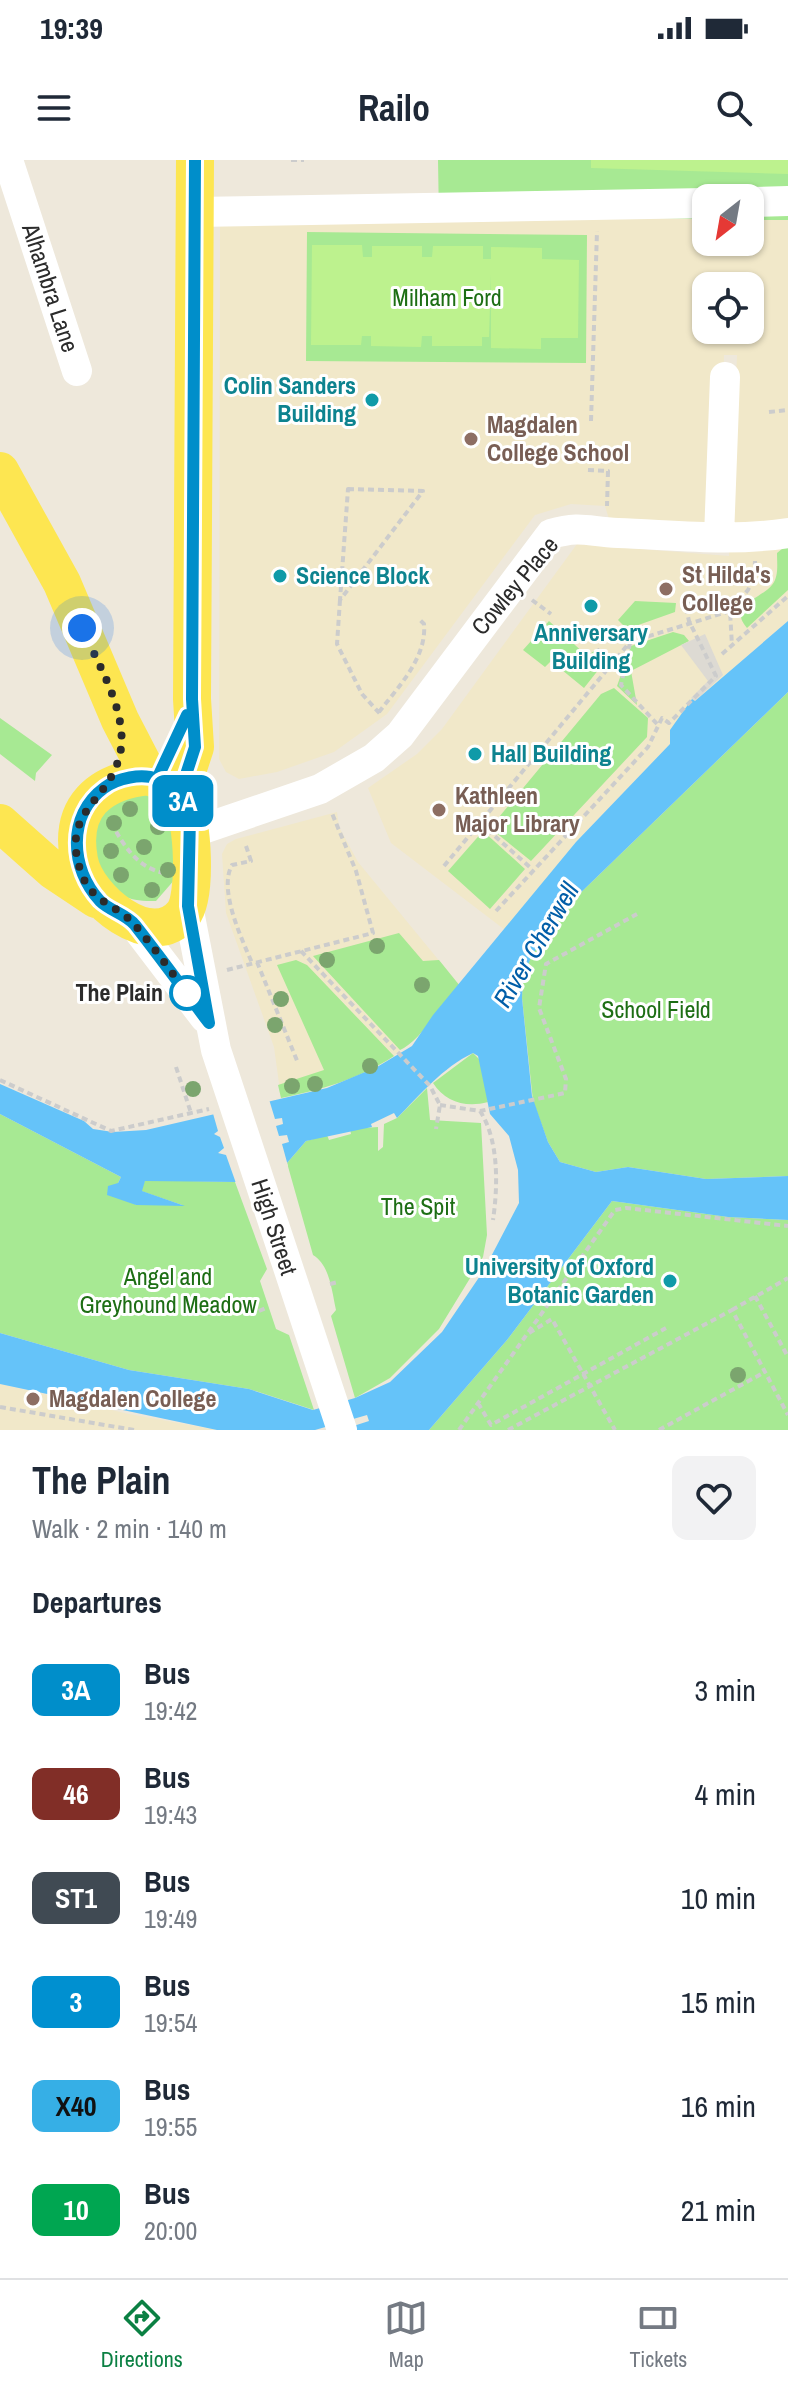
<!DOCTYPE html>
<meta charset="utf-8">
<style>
:root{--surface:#fff;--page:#f2f2f3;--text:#1f2937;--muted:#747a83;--line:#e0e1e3;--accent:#0b8043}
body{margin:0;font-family:"Archivo Narrow",sans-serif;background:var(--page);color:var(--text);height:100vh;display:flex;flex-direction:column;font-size:30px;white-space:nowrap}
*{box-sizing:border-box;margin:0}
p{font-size:26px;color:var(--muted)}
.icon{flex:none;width:44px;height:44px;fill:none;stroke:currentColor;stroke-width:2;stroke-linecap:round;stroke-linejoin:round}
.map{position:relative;height:1270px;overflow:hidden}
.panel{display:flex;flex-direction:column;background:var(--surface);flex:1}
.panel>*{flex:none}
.badge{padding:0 16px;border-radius:12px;font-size:28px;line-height:52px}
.needle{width:52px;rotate:211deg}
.tools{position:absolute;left:692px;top:24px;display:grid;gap:16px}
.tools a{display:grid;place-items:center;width:72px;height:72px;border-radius:16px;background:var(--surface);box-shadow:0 2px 6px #0004;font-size:40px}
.you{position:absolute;width:40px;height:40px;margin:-20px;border:6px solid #fff;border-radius:50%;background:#1a73e8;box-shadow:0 0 0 12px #1a73e833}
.map>.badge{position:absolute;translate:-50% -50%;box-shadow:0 0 0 4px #fff}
h2{padding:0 32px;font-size:30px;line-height:72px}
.round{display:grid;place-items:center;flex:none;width:84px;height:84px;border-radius:16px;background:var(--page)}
.summary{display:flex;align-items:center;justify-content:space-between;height:136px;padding:0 32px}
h1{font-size:38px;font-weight:700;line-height:60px}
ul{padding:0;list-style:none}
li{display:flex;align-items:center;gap:24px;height:104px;padding:0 32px}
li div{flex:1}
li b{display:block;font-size:30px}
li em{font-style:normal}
li .badge{min-width:88px;font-weight:700;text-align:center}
.status{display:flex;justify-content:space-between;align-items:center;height:56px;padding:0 40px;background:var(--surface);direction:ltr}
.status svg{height:22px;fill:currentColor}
header{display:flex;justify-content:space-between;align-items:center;height:104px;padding:0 32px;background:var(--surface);font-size:36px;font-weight:700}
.menu{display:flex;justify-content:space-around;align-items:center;height:112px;border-top:2px solid var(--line);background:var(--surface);font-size:22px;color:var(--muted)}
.menu a{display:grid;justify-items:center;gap:4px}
.menu .current{color:var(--accent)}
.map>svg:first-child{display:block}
.education{fill:#f1e8c9;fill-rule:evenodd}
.green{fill:#a7e993}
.pitch{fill:#bdf28e}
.plaza{fill:#dddad3}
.water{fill:#65c3f9}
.pier{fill:#eee8db}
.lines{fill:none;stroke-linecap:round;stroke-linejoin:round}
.path{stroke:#ccc;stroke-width:4;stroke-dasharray:6 4;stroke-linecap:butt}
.minor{stroke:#fff;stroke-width:30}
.major{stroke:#fde651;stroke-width:38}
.tree{fill:#7ba56e}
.line-casing{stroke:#fff;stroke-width:18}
.line{stroke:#008eca;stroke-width:12}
.walk{stroke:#2b2b2b;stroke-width:8;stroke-dasharray:0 14.4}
.culture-dot{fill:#0f9aa8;stroke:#fff;stroke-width:3}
.education-dot{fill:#8d6e63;stroke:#fff;stroke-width:3}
.stop-dot{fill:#fff;stroke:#008eca;stroke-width:4}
.labels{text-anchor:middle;stroke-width:6;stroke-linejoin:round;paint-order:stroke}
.street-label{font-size:24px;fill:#2b2b2b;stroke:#fff}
.park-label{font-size:24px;fill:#1d6e14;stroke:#fff}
.culture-label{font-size:24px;font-weight:bold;fill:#0d838f;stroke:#fff;text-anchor:end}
.education-label{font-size:24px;font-weight:bold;fill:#785e54;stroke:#fff;text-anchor:start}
.stop-label{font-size:24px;font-weight:bold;fill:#2b2b2b;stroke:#fff;text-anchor:end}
.water-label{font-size:26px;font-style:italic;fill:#015ea8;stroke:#fff}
</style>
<div class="status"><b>19:39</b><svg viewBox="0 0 49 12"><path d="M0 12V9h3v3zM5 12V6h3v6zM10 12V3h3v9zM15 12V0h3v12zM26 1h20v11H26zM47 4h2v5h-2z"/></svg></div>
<header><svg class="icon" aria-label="menu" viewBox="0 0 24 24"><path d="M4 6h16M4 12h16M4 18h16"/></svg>Railo<svg class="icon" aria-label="search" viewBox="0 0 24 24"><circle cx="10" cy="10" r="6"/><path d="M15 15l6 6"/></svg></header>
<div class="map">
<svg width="788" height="1270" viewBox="0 0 788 1270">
<rect width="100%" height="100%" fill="#eee8db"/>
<!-- education -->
<path class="education" d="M611,57L706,59V82H750V60H788V461L695,541L670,584L576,682L505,770L391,683L368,628L417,594L442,569L577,384L729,396L737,195H724L718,363L609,359L605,346L571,344L535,355L387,554L334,592L277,612L239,619L226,612L219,599L220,62ZM706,126H750V170H706Z
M337,652L339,667L358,702L460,826L394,896L281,938L274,887L226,753L222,694L227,684L236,679Z
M0,1224L129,1254L217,1270H0Z"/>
<!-- green -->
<path class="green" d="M438,0H788V60H750V38H706V59L612,57L439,60Z
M307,72L587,75L586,203L306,201Z
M788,384V430L747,468C727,445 761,439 772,425C779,417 777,403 777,393Z
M635,441L676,443L675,452L627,469L618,460Z
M549,461L587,496L594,491L603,504L584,528L551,501L545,507L523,490Z
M673,472L684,475L689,481L631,511L637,545L617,526L631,486Z
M614,528L648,558L647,577L531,701L490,668L601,534Z
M788,532V1016L706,1019L628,1007L596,1012L560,1002L548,982L533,941L522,838L523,817L532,794L570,743Z
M0,558L52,595L36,613L35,621L0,594Z
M140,632L171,646L176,718L156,741C103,743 103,712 87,671L102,646Z
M483,671L525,709L490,749L448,711Z
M399,773L423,801L439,800L460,826C444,843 418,883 400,890L313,796Z
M296,800L307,805L394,896C359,919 321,930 281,938L278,925L324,910L277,805Z
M473,893L481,901L488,942C466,948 445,942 433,923Z
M427,928L430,960L481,963L487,1075L483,1097L439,1169L390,1218L355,1238L331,1156L336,1150C332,1132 330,1105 313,1095L287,1003L306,981L327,975L329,980L351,974L350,969L378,967V991L383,987L384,964L397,958Z
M0,954L121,1017L118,1023L136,1045H182L141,1031L145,1020L235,1022L267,1109L260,1121L276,1169L289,1175L314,1250L249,1229L129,1210L0,1173Z
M612,1041L728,1057L788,1060V1270H429L507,1180Z"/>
<!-- pitch -->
<path class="pitch" d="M591,0H788V14L591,8Z
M312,85H362L363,97H372V86H422V97H432L433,86H483V99H491V87L542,88V99L579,100L578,178H541V189L491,188V114L489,177H482V186H432V176H422L421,187L371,186V176H362L361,185H311Z"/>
<!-- plaza -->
<path class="plaza" d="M705,474L723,515L695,541L691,538L708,521L681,485Z"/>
<!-- water -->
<path class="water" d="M788,461V532L570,743L532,795L523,817L522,838L532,936L548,982L560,1002L596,1012L628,1007L706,1019L788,1016V1060L728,1057L612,1041L507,1180L429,1270H341L369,1261L367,1255L315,1270H217L0,1224V1173L129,1210L249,1229L313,1250L355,1238L390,1222L442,1172L484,1110L519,1043L518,1010L509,976L490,954L478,896L473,893C442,908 421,934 397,958L394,953L371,964L372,967L306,981L287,1003L235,1022L145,1021L142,1031L185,1046L136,1045L107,1035L108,1026L118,1023L121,1017L0,954V924L84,961L93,969L113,972L146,970L327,928L377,907L412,886L433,855L576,682L670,584V570L692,539L695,541Z"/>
<!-- pier -->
<path class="pier" d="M268,936L275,959L282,958L283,964L276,966L279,976L287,975L289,982L282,984L288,1006L237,1026L226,995L218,993L224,988L220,977L214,974L218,971L212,950Z"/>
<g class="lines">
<!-- path -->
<path class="path" d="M291,0H304
M769,252L788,250
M591,261L597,71
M588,310L608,311L607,346
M348,329L423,331L340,440Z
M340,440L337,484L362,534L382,556
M532,440L551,454
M630,483L621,525L658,565
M597,489L611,505
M722,494L788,436
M379,552C398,527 427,498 424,464L419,459
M111,663C125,687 136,706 163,713
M480,663L532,709
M246,686L251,701L232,705C218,730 242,779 252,803
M444,706L630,482L730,451L748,430L754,417L755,401
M496,751L648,587L662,558L669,563L716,516L689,461L685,443L730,451L732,486
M301,791L430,926L440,945L436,969
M257,802L298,903
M227,810L373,773L356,711L331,651
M176,907L191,953
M0,920L111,971L209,949
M440,945L480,951L565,933L566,919L539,848L546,804L637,754
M480,951C499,980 498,1026 493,1060
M330,1124L338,1122
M755,1136L788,1197
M732,1150L788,1118
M259,1151L268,1147
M529,1173L552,1159L615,1270
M478,1243L491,1265L666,1168
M0,1247L134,1270
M459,1270L615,1050L626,1048L788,1066
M508,1270L732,1150L788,1255
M659,1270L765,1212"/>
<!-- minor -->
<path class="minor" d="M8,0L77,211
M750,42L788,41
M195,52L706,43
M719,377L725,217
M191,673L320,629L374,598L400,575L551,374C582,365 588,372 618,373C674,375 732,382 788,373
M188,746L216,890L342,1270
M131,761L205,858"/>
<!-- major -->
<path class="major" d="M0,311L62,423L120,560L149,616
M149,616C160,620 176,630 182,641C193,659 197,737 183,754C152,793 86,739 79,700C69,647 99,621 149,616Z
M179,636L195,587L192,539L195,0
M0,663L54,711L96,739"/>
</g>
<!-- trees -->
<g class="tree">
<circle cx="130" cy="649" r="8"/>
<circle cx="114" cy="663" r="8"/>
<circle cx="158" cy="667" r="8"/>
<circle cx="144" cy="687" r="8"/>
<circle cx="111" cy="691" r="8"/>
<circle cx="168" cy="710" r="8"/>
<circle cx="121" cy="715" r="8"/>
<circle cx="152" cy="730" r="8"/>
<circle cx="377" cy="786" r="8"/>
<circle cx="327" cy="800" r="8"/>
<circle cx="422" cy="825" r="8"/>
<circle cx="281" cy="839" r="8"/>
<circle cx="275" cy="865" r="8"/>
<circle cx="370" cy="906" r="8"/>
<circle cx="315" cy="924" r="8"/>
<circle cx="292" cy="926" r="8"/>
<circle cx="193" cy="929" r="8"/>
<circle cx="738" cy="1215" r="8"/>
</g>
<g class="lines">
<!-- line casing -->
<g class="line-casing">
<path id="line" d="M187,555L157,619C142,613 117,618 104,628C67,655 70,709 100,741C110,751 126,754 135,765C160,797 184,830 209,863L188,746L190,657L179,636L195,587L192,539L195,0"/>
</g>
<!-- line -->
<use href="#line" class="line"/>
<!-- walk -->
<path class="walk" d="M82,468C98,504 129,554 120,594C109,644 58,650 82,715C92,742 117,745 134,764C155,788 174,816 193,841L187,833"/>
</g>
<!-- markers -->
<g class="culture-dot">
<circle cx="372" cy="240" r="8"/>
<circle cx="280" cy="416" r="8"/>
<circle cx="591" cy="446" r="8"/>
<circle cx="475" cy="594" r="8"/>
<circle cx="670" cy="1121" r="8"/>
</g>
<g class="education-dot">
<circle cx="471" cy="279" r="8"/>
<circle cx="666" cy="429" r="8"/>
<circle cx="439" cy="650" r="8"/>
<circle cx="33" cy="1239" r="8"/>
</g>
<circle class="stop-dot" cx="187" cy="833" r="16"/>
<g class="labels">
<!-- street labels -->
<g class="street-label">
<text transform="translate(50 128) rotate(72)" y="8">Alhambra Lane</text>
<text transform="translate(515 426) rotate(-50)" y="8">Cowley Place</text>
<text transform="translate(274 1067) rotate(72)" y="8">High Street</text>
</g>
<!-- park labels -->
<g class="park-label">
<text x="447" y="146">Milham Ford</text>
<text x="656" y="858">School Field</text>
<text x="418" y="1055">The Spit</text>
<text x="168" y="1125">Angel and<tspan x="168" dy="28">Greyhound Meadow</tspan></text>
</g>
<!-- culture labels -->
<g class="culture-label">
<text x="356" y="234">Colin Sanders<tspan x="356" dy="28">Building</tspan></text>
<text x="296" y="424" text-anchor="start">Science Block</text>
<text x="591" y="481" text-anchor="middle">Anniversary<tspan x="591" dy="28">Building</tspan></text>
<text x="491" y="602" text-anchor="start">Hall Building</text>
<text x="654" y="1115">University of Oxford<tspan x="654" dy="28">Botanic Garden</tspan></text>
</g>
<!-- education labels -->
<g class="education-label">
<text x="487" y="273">Magdalen<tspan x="487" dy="28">College School</tspan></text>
<text x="682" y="423">St Hilda's<tspan x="682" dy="28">College</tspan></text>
<text x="455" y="644">Kathleen<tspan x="455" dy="28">Major Library</tspan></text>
<text x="49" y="1247">Magdalen College</text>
</g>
<!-- stop labels -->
<g class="stop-label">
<text x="163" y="841">The Plain</text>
</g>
<!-- water labels -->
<g class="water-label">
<text transform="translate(536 785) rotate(-59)" y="9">River Cherwell</text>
</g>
</g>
</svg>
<div class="tools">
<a><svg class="needle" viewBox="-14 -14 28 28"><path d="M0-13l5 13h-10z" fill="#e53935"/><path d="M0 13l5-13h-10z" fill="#747a83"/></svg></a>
<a><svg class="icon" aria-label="locate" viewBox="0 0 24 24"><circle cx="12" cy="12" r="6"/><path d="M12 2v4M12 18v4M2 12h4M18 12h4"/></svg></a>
</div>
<div class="you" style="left:82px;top:468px"></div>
<b class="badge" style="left:183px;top:641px;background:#008eca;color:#fff">3A</b>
</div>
<section class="panel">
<div class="summary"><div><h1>The Plain</h1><p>Walk · 2 min · 140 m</p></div><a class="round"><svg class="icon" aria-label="heart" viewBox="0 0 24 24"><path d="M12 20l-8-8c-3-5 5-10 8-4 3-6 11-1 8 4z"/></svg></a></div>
<h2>Departures</h2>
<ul>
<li><span class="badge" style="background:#008eca;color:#fff">3A</span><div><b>Bus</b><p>19:42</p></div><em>3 min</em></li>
<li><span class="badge" style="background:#812e27;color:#fff">46</span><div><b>Bus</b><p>19:43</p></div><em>4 min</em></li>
<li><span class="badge" style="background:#404a53;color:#fff">ST1</span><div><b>Bus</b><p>19:49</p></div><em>10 min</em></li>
<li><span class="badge" style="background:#0090d0;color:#fff">3</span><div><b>Bus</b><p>19:54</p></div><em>15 min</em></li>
<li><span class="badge" style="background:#36afe6;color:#111">X40</span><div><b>Bus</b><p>19:55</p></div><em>16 min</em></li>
<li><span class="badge" style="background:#00a651;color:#fff">10</span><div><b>Bus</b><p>20:00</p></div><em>21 min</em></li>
</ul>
</section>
<nav class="menu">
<a class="current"><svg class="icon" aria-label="directions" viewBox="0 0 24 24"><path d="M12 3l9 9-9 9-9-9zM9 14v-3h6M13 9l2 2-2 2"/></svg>Directions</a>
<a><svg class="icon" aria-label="map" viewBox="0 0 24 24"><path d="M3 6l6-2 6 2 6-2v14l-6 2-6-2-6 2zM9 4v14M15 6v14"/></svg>Map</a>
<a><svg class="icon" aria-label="tickets" viewBox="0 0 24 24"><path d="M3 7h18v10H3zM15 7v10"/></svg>Tickets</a>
</nav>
